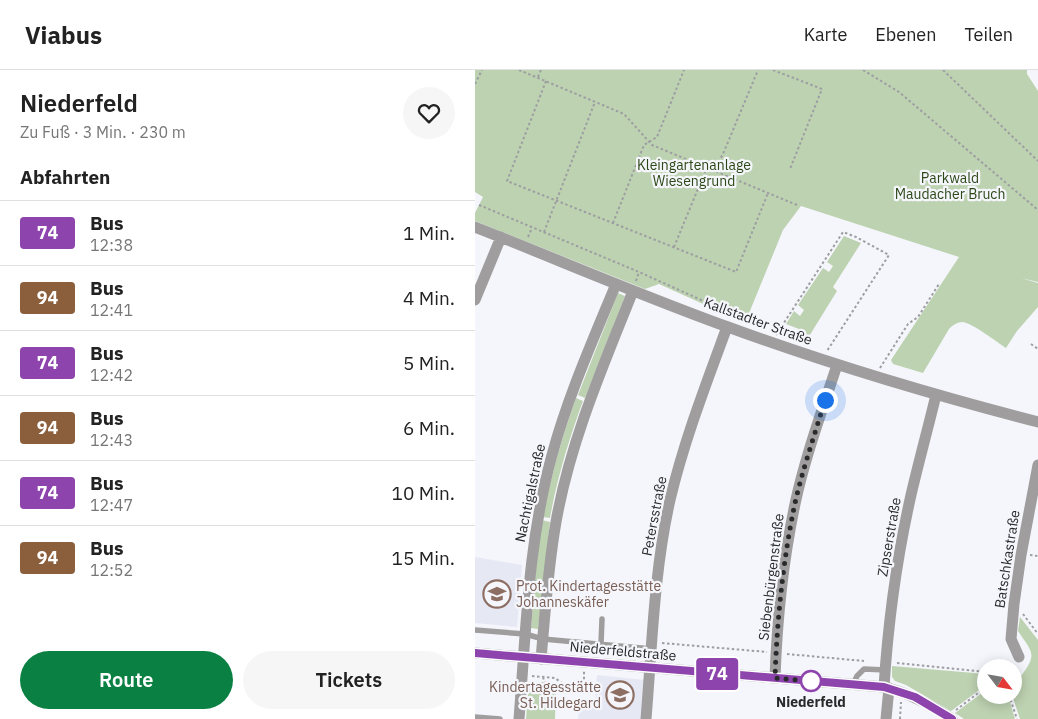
<!DOCTYPE html>
<html lang="de">
<meta charset="utf-8">
<style>
:root{--surface:#fff;--page:#f6f6f6;--text:#222;--muted:#767676;--line:#e0e0e0;--accent:#0b8043}
body{margin:0;font-family:"IBM Plex Sans",sans-serif;background:var(--page);color:var(--text);height:100vh;display:flex;flex-direction:column;font-size:19px;white-space:nowrap}
*{box-sizing:border-box;margin:0}
p{font-size:16px;color:var(--muted)}
.icon{flex:none;width:28px;height:28px;fill:none;stroke:currentColor;stroke-width:2;stroke-linecap:round;stroke-linejoin:round}
.map{position:relative;flex:1;overflow:hidden}
.details{display:flex;flex-direction:column;background:var(--surface);width:475px}
.details>*{flex:none}
.badge{padding:0 10px;border-radius:4px;font-size:18px;line-height:32px}
.needle{width:32px;rotate:121deg}
.tools{position:absolute;left:502px;top:589px;display:grid;gap:10px}
.tools a{display:grid;place-items:center;width:45px;height:45px;border-radius:50%;background:var(--surface);box-shadow:0 2px 12px #0003;font-size:25px}
.you{position:absolute;width:25px;height:25px;margin:-12px;border:4px solid #fff;border-radius:50%;background:#1a73e8;box-shadow:0 0 0 8px #1a73e833}
.map>.badge{position:absolute;translate:-50% -50%;box-shadow:0 0 0 2px #fff}
h2{padding:0 20px;font-size:19px;line-height:45px}
.round{display:grid;place-items:center;flex:none;width:52px;height:52px;border-radius:26px;background:var(--page)}
.summary{display:flex;align-items:center;justify-content:space-between;height:85px;padding:0 20px}
h1{font-size:24px;font-weight:600;line-height:38px}
.primary-button{display:flex;gap:10px;margin-top:auto;padding:10px 20px}
.primary-button a{flex:1;height:58px;border-radius:30px;background:var(--accent);color:#fff;font-size:20px;font-weight:600;line-height:58px;text-align:center}
.primary-button a+a{background:var(--page);color:var(--text)}
ul{padding:0;list-style:none}
li{display:flex;align-items:center;gap:15px;height:65px;padding:0 20px;border-top:1px solid var(--line)}
li div{flex:1}
li b{display:block;font-size:19px}
li em{font-style:normal}
li .badge{min-width:55px;font-weight:700;text-align:center}
header{display:flex;align-items:center;gap:30px;box-sizing:border-box;height:70px;padding:0 25px;background:var(--surface);border-bottom:1px solid var(--line)}
header strong{font-size:24px}
nav{display:flex;gap:28px;margin-inline-start:auto;font-size:18px}
main{display:flex;flex:1;min-height:0}
.map>svg:first-child{display:block}
.built{fill:#e6e8f4}
.green{fill:#bdd2b1}
.lines{fill:none;stroke-linecap:round;stroke-linejoin:round}
.path{stroke:#9d9ea1;stroke-width:2;stroke-dasharray:2.5 2.5;stroke-linecap:butt}
.service{stroke:#9f9d9d;stroke-width:5.5}
.minor{stroke:#9f9d9d;stroke-width:11}
.line-casing{stroke:#fff;stroke-width:11}
.line{stroke:#8e44ad;stroke-width:8}
.walk{stroke:#292a2b;stroke-width:5;stroke-dasharray:0 9}
.stop-dot{fill:#fff;stroke:#8e44ad;stroke-width:2.5}
.labels{text-anchor:middle;stroke-width:4.5;stroke-linejoin:round;paint-order:stroke}
.park-label{font-size:14px;fill:#2c4817;stroke:#f5f6fb}
.street-label{font-size:14px;fill:#292a2b;stroke:#f5f6fb}
.education-label{font-size:14px;fill:#785e54;stroke:#f5f6fb;text-anchor:start}
.stop-label{font-size:14px;font-weight:bold;fill:#292a2b;stroke:#f5f6fb}
</style>
<header>
<strong>Viabus</strong>
<nav><a>Karte</a><a>Ebenen</a><a>Teilen</a></nav>
</header>
<main>
<section class="details">
<div class="summary"><div><h1>Niederfeld</h1><p>Zu Fuß · 3 Min. · 230 m</p></div><a class="round"><svg class="icon" aria-label="heart" viewBox="0 0 24 24"><path d="M12 20l-8-8c-3-5 5-10 8-4 3-6 11-1 8 4z"/></svg></a></div>
<h2>Abfahrten</h2>
<ul>
<li><span class="badge" style="background:#8e44ad;color:#fff">74</span><div><b>Bus</b><p>12:38</p></div><em>1 Min.</em></li>
<li><span class="badge" style="background:#8b5e3c;color:#fff">94</span><div><b>Bus</b><p>12:41</p></div><em>4 Min.</em></li>
<li><span class="badge" style="background:#8e44ad;color:#fff">74</span><div><b>Bus</b><p>12:42</p></div><em>5 Min.</em></li>
<li><span class="badge" style="background:#8b5e3c;color:#fff">94</span><div><b>Bus</b><p>12:43</p></div><em>6 Min.</em></li>
<li><span class="badge" style="background:#8e44ad;color:#fff">74</span><div><b>Bus</b><p>12:47</p></div><em>10 Min.</em></li>
<li><span class="badge" style="background:#8b5e3c;color:#fff">94</span><div><b>Bus</b><p>12:52</p></div><em>15 Min.</em></li>
</ul>
<div class="primary-button"><a>Route</a><a>Tickets</a></div>
</section>
<div class="map">
<svg width="563" height="649" viewBox="0 0 563 649">
<rect width="100%" height="100%" fill="#f5f6fb"/>
<!-- built -->
<path class="built" d="M0,487L47,495L42,557L0,553Z
M122,605L170,610L167,649H103L106,629L120,630Z"/>
<!-- green -->
<path class="green" d="M0,0H552V4L563,21V212L546,208L563,213V237L542,261L531,278C522,272 497,253 488,252C482,252 478,255 474,259L448,303L418,294L416,290L484,187L326,136L308,160L270,253L184,214L170,219L0,151V143L8,127L0,122Z
M369,166L386,173L358,217L362,221L333,268L320,264L324,259L311,254L319,241L325,246L329,240L323,235L348,198L354,202L358,196L352,192Z
M143,223L150,226L110,328L103,325Z
M101,328L108,331C94,369 82,408 75,448L68,447C76,406 87,367 101,328Z
M67,450L75,452L63,559L56,558L62,486Z
M545,547L563,570V649H545L537,625H539V605L546,606C563,584 557,582 543,561Z
M417,596L511,604V615L476,641L431,615L420,611L417,607Z
M54,612H68L72,617L81,618L80,649H51Z
M511,620V625H533L540,649H489L480,643Z"/>
<g class="lines">
<!-- path -->
<path class="path" d="M44,0L149,44L177,75L322,135
M298,0L347,19L315,99
M388,0L424,22L563,140
M468,0L563,91
M63,7L66,0
M71,11L32,111L261,202L293,123
M0,14L7,0
M4,135L164,202L293,260
M138,153L169,75L182,67L209,0
M69,162L120,32
M53,167L57,158
M199,177L232,97L242,95L248,84L283,0
M161,211L164,202
M301,265L368,162L381,167L414,185L352,281
M556,274L563,279
M405,298L433,254L443,247L464,214
M555,485L563,486
M548,544L563,564
M187,573L292,582
M312,584L389,591
M422,593L511,602
M57,606L80,608L92,617
M68,607L70,614L75,617L94,618L109,610V601
M534,625L542,649
M481,640L511,617
M425,649L426,632"/>
<!-- service -->
<path class="service" d="M0,560L50,564L68,569L177,579
M126,574L127,549
M378,614L382,606L389,599L411,600
M0,647L25,649"/>
<!-- minor -->
<path class="minor" d="M0,157C84,190 167,226 253,257C354,294 458,325 563,352
M0,230L26,167
M0,583L409,617C434,623 456,635 477,649
M544,587L536,569L539,534L546,485L563,395
M66,589C70,544 73,497 81,452C95,372 128,296 158,221
M300,608C302,550 308,491 320,434C330,387 347,341 362,295
M409,617C413,553 422,487 436,425C444,391 453,358 461,325
M44,649C51,561 53,471 77,385C93,326 118,270 141,214
M171,649C177,576 179,501 195,430C209,371 231,314 252,257
M411,649L414,618"/>
</g>
<g class="lines">
<!-- line casing -->
<g class="line-casing">
<path id="line" d="M0,583L409,617L440,627L477,649"/>
</g>
<!-- line -->
<use href="#line" class="line"/>
<!-- walk -->
<path class="walk" d="M336,611H337L300,608C302,550 308,490 320,433C328,398 340,364 350,330"/>
</g>
<!-- icons -->
<defs>
<g id="school-ring" transform="scale(1.4375)"><circle r="9.5" fill="#f5f6fb" stroke="#8d6e63" stroke-width="1.5"/><path d="M0-5L7-2L0 1L-7-2ZM-4 1L0 2.5L4 1V4Q0 6-4 4Z" fill="#8d6e63"/></g>
</defs>
<g fill-rule="evenodd">
<use href="#school-ring" x="22" y="524"/>
<use href="#school-ring" x="145" y="625"/>
</g>
<!-- markers -->
<circle class="stop-dot" cx="336" cy="611" r="10"/>
<g class="labels">
<!-- park labels -->
<g class="park-label">
<text x="219" y="100">Kleingartenanlage<tspan x="219" dy="16">Wiesengrund</tspan></text>
<text x="475" y="113">Parkwald<tspan x="475" dy="16">Maudacher Bruch</tspan></text>
</g>
<!-- street labels -->
<g class="street-label">
<text transform="translate(283 251) rotate(20)" y="5">Kallstadter Straße</text>
<text transform="translate(55 423) rotate(-78)" y="5">Nachtigalstraße</text>
<text transform="translate(179 446) rotate(-79)" y="5">Petersstraße</text>
<text transform="translate(414 467) rotate(-80)" y="5">Zipserstraße</text>
<text transform="translate(532 489) rotate(-81)" y="5">Batschkastraße</text>
<text transform="translate(296 507) rotate(-83)" y="5">Siebenbürgenstraße</text>
<text transform="translate(148 581) rotate(5)" y="5">Niederfeldstraße</text>
</g>
<!-- education labels -->
<g class="education-label">
<text x="41" y="521">Prot. Kindertagesstätte<tspan x="41" dy="16">Johanneskäfer</tspan></text>
<text x="126" y="622" text-anchor="end">Kindertagesstätte<tspan x="126" dy="16">St. Hildegard</tspan></text>
</g>
<!-- stop labels -->
<g class="stop-label">
<text x="336" y="637">Niederfeld</text>
</g>
</g>
</svg>
<div class="tools">
<a><svg class="needle" viewBox="-14 -14 28 28"><path d="M0-13l5 13h-10z" fill="#e53935"/><path d="M0 13l5-13h-10z" fill="#767676"/></svg></a>
</div>
<div class="you" style="left:350px;top:330px"></div>
<b class="badge" style="left:242px;top:604px;background:#8e44ad;color:#fff">74</b>
</div>
</main>
